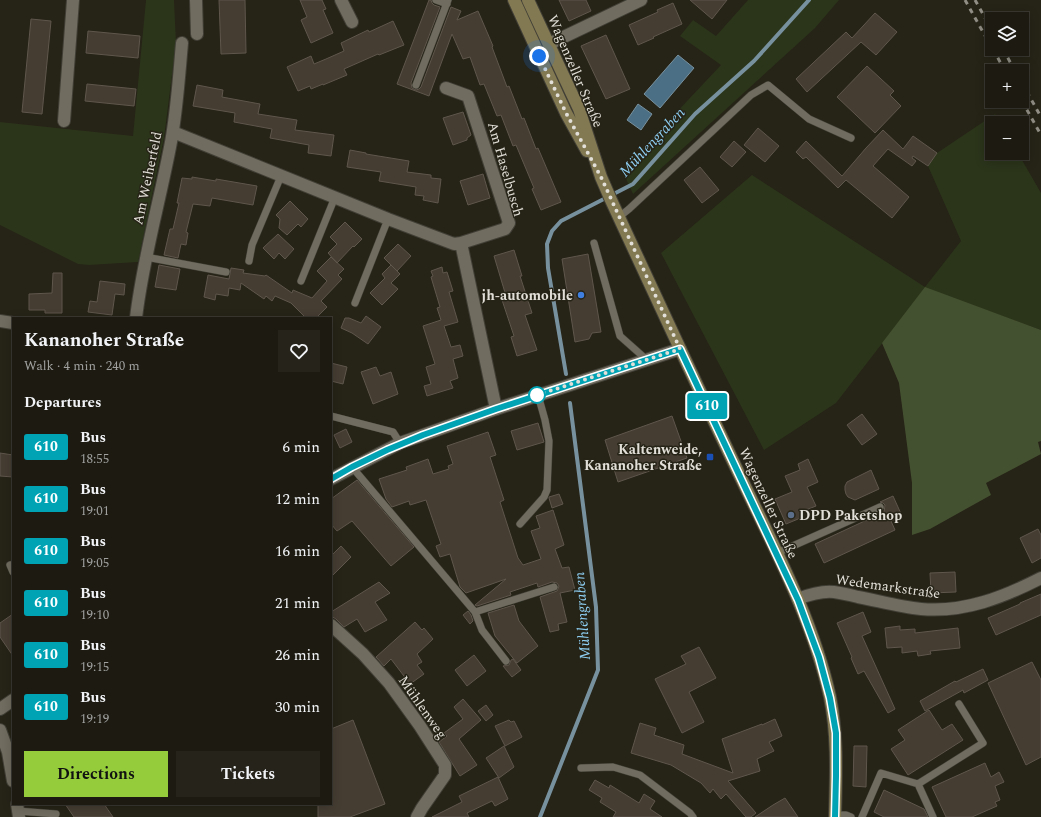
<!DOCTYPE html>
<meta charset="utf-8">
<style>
:root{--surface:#1c1a11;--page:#25231a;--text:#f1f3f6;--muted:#a0a19f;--line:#3a3831;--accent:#94cc3c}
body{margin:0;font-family:Spectral,serif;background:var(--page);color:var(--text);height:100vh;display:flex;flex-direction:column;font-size:15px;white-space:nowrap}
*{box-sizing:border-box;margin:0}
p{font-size:13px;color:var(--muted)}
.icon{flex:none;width:22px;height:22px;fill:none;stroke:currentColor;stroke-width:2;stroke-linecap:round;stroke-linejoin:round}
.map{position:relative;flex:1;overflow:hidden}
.drawer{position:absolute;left:12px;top:317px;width:320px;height:488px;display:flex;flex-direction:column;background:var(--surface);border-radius:0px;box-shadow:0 2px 10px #0003,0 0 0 1px var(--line)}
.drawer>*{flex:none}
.badge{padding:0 8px;border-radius:3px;font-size:14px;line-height:26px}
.fabs{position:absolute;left:985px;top:12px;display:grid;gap:8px}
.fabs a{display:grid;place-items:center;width:44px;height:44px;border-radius:0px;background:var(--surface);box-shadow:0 2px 10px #0003,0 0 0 1px var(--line);font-size:20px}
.you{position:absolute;width:20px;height:20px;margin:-10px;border:3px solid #fff;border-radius:50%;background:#1a73e8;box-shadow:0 0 0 6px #1a73e833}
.map>.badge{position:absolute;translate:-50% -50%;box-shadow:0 0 0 2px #fff}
h2{padding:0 12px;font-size:15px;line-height:36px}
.round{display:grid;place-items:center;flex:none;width:42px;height:42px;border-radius:0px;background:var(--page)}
.summary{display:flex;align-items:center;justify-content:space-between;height:68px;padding:0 12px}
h1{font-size:19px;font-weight:700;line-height:30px}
.primary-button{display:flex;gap:8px;margin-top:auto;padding:8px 12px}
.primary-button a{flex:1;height:46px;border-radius:0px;background:var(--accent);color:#111;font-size:16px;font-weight:700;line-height:46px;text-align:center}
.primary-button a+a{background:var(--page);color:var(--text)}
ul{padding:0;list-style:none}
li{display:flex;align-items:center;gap:12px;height:52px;padding:0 12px}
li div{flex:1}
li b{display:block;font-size:15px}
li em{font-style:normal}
li .badge{min-width:44px;font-weight:700;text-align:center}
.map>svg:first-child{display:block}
.green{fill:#2b351a}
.forest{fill:#445130}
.water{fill:#4b7085;stroke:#78919e}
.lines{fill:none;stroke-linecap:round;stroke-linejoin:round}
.stream{stroke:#78919e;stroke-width:4}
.building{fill:#453d32;stroke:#5f564c}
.service-casing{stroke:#413f36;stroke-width:8}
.minor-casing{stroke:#413f36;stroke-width:14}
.tertiary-casing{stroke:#413f36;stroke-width:14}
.secondary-casing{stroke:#413f36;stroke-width:14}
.service{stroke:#706c5f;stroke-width:7}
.minor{stroke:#706c5f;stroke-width:12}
.tertiary{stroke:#706c5f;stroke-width:12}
.secondary{stroke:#827852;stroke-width:12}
.rail{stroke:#918f85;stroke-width:3;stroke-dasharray:5 5;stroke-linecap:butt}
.line-casing{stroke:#fff;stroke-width:9}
.line{stroke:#00a3b4;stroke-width:6}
.walk{stroke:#e1dfd7;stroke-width:4;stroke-dasharray:0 7.2}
.shop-dot{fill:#3f7fe0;stroke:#262317;stroke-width:1.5}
.stop-dot{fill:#fff;stroke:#00a3b4;stroke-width:2}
.transit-dot{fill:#1a4fb4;stroke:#262317;stroke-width:1.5}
.service-dot{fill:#5c6f8a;stroke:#262317;stroke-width:1.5}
.labels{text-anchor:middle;stroke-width:3;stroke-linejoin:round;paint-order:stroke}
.street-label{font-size:14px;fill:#e1dfd7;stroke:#262317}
.poi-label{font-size:14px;font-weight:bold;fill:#e1dfd7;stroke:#262317;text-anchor:end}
.water-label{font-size:15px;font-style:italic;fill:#8dcef2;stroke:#262317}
</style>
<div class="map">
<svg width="1041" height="817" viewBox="0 0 1041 817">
<rect width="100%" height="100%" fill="#262317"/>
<!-- green -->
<path class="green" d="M146,0H174L176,43L164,138L138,262L89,265L78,264L0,225V122L133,136Z
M748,0H839L815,28L633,194L622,170L721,65L680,36L693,20L716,36Z
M995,114L1001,123H992V153H1018L1041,193V330L925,288L836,403L764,450L661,253L752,175L925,287L961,241L928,166L937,153Z"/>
<!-- forest -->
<path class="forest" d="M925,287L1041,330V441L1038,442L1041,454L986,483L991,495L930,529L912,535V483L899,383L882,343Z"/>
<!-- water -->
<path class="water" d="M678,55L694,68L660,108L644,94Z
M638,104L652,114L641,130L627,120Z"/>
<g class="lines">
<!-- stream -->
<path class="stream" d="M566,374L548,268L547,244L552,231L561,221L633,184L695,114L754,61L809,0
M540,817L598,670L596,607L570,403"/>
</g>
<!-- building -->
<path class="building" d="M219,0H245L246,53L221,54Z
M300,0H322L326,9L323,10L333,33L311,43L301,20L307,17Z
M429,0H431L432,3L434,5L440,7L411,83L412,88L416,90L419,89L421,87L451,7L461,11L457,20L478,11L493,46L492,47L507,87L509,86L522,119L524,118L536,149L538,148L561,202L541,210L532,189L534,188L516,145L513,146L501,115L497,116L484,84L480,85L470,57L463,59L452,34L429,96L397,84Z
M559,0H586L591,11L569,21Z
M690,0H727L712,19Z
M673,3L682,24L653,37L654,38L638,45L629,25L658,12L657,10Z
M875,13L897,32L876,55L861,42L807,92L796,79L846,32L852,38Z
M31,19L51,21L42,114L22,112Z
M393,21L404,45L379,55L378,54L344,69L347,75L323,85V84L311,89L310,86L298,91L287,67L311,56L314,64L326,59L344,51L341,43L368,30L369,32Z
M88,31L140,36L138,58L86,53Z
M606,35L630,89L606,99L581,46Z
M867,66L894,91L890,95L901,106L875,133L837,97Z
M87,84L136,89L134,106L85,101Z
M197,85L223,90L222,97L260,104L258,114L297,120L295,130L334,135L331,156L308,153L309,145L270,138L272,129L234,122L235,113L193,106Z
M463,112L471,135L467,138V140L453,145L443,118Z
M758,128L779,146L765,162L744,145Z
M883,130L903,149L913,136L937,153L928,166L913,156L912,158L916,161L912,166L888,149L873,166L909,197L892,218L846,180L838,188L806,157L803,159L796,152L806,141L842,176L866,148Z
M734,141L746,152L732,167L720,157Z
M350,150L366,153V154L409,161L407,172L431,175V178L441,179L438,203L423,200L424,196L415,195L416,187L379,181L381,172L347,167Z
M700,167L719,190L702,203L684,180Z
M483,174L490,198L468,205L460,181Z
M192,177L216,181V179L257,186L253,205L212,198L210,206L193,204L186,232L188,233L186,245L181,244L178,258L164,255L170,229H173L179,203H177L182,178L192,179Z
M290,201L308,219L301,227L298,224L287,235L279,228L280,219L276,215Z
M345,222L362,239L354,247L353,246L337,263L328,253L337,244L330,237Z
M278,234L294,249L285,259L279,253L274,259L263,248Z
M398,244L411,256L397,271L384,258Z
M514,250L522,276H520L532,313L525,315L537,350L517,356L511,337L514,336L501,297L506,296L494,256Z
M588,254L601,332L592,333L589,339L575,342L562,259Z
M331,257L344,269L338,275L342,279L321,301L327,307L316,318H306L291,303L275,296L272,301L266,296L264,299L241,283L240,290L229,288L228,296L216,294L215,300L204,297L208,275L229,279L231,268L244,270L243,273L265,276L266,275L292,293L293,290L312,298L327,281L317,271Z
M159,265L180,269L176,290L155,287Z
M391,265L400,274L391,283L398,289L382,305L370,293L385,278L382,274Z
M442,267L443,273L447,272L453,291L449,292L458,322L444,326L451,347L460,345L463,356L453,359L458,378L450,381L453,388L427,396L424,386L431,384L426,367L435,364L423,326L441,320L437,308L440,307L431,277L433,276L431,271Z
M53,273H62V313H45V310H29V294L52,293Z
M100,281L125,284L124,295L115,294L112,315L88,312L90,301L97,302Z
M366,316L381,327L368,344L352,333L341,328L345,318H349L361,323Z
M331,363L347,367L343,384L331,381Z
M376,367L380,376L391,372L398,394L373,404L361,372Z
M862,414L877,434L862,445L847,425Z
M672,416L687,458L618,482L605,440Z
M538,423L544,442L517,450L511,431Z
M346,429L352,442L340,448L334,435Z
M488,432L496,455L490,457L504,500L500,502L518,558L523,565L541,559L531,531L540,528L536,516L553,510L564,545L555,549L562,568L569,567L575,590L560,593L567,622L558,624L559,630L550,632L540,597L557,591L559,586L557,583L552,582L538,587L537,583L510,592L511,595L477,606L475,605L506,579L466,593L460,587L450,554L440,557L436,546L441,544L426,500L410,505L409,501L392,507L386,499L379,479L407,470L406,467L428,459L433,474L449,469L448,466L453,464L447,446Z
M0,453L13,455V477L0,476Z
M808,459L818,482L807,487L816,506L801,512L803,517L786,524L775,499L792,492L785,476L800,470L798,464Z
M871,470L879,489L855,500L848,497L846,494L845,490V486L847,482Z
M357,480L414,547L391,566L352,521L337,531L331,524V499Z
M559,494L563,504L552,508L549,498V497Z
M893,496L902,516L891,521L895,530L824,563L815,544L884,512L885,505L883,503L880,502Z
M1038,529L1041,535V558L1032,563L1020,538Z
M341,546L351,557L331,577V556Z
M955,572L956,592L931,593L930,573Z
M379,582L390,593L375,602L387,620L365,632L357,619L344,627L336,619L331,616V612Z
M1041,594V615L996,635L988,618L1020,604V603Z
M514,605L519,621L538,646L517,663L495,636L488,613Z
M468,611L471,615L473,621L470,624L463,615Z
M863,612L871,632L862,636L895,709L888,713L864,671L858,674L851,658L852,657L837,623Z
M13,614V656L0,637V623Z
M415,622L422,630L424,628L433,639L417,654L422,662L417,665L424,674L410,684L391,659L384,666L376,657Z
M900,626V630L915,629V633L958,628L960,648L930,651L931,654L918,656L917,651L902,653V647L887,648L885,628Z
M699,647L716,678L689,692L704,722L682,733L655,679L686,664L681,656Z
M474,655L486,671L467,686L455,670Z
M513,659L521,670L512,677L503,666L509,665L511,660Z
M1032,662L1041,680V757L1026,765L988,683Z
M983,669L988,680L964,693L963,690L925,711L920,701L955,681L956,682Z
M463,699L481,720L459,739L477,765L460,776L439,742L447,736L444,733L463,719L454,707Z
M486,705L493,715L486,721L478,711Z
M929,710L942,730L952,724L963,740L908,775L891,749L905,740L898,730Z
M775,719L782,736L769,742L774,751L757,759L760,771L728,781L756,813L751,817H746L726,794L721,799L713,789L710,793L701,783L671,765L631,753L640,723L656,728L654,735L684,745L682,754L733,773L722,739L762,724V725Z
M353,720L385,804L350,817H318V804H331V729Z
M509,720L511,722L514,721L522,737L505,746L495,726Z
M504,746L514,767L499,778L486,758Z
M854,746H867L866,787L853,786Z
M985,763L991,777L999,772L1004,782L995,786L1000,800L995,802L997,806L972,817H946L932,787Z
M498,777L508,799L495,806L492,801L467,813L469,817H432L462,802L459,796Z
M595,780L609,788L610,785L639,803L644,794L655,801L650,809L662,817H613L616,812L600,802L602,798L589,790Z
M884,790L924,809L928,817H884L874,812Z
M785,798L798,817H755L773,805Z
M65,804H104L113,817H74Z"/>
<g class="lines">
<!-- service casing -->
<g class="service-casing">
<path id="service" d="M436,0L447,4
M416,85L448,0
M619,217L629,209L751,95L768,85L809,119L851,138
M594,243L620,336L647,360
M146,257L226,272
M249,261L252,245L281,176
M301,281L335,197
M355,303L388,219
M331,416L393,432L400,443
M352,467L475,612L482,630L506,661
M520,524L544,497L547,490L549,441L545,420L538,395
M777,553L880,507
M10,565L13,572
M475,612L554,587
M581,768L613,767L640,775L690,813L693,817
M918,784L983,743L959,704
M18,811L56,814
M835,815H846L851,817
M862,817L881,773L918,784L933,817"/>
</g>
<!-- minor casing -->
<g class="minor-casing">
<path id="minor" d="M196,0L197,34
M341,0L352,22
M549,44L641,0
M446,88L468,96L509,223L505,229L461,243
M64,121L73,0
M173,132L388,219L454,244L461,243L496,409
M136,318C143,258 160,201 171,142C177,110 179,76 182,43
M0,321L13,323
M798,599C808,595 823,591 834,592C842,593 850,595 858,597C879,601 900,607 921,609C964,613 1004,597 1041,578
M331,625L363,654L389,683L420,726L445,765V775L422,808L417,817
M0,730L8,752L13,781
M17,804L19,817"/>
</g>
<!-- tertiary casing -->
<g class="tertiary-casing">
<path id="tertiary" d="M331,479L373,457L400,443L423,435L496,409L680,349
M0,709L13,700"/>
</g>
<!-- secondary casing -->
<g class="secondary-casing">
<path id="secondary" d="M514,0L566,113L587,151
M528,0L579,109L601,177L611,200C654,293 697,386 741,478C775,549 813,620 830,697C838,737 836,777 835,817"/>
</g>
<!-- service -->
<use href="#service" class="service"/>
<!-- minor -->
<use href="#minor" class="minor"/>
<!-- tertiary -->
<use href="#tertiary" class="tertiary"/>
<!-- secondary -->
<use href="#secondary" class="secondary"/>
<!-- rail -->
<path class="rail" d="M965,0L992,48
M975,0L992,30
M993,49L1005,71
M1003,49L1015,71
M1022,83L1041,117
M1022,101L1041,135"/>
</g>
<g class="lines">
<!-- line casing -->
<g class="line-casing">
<path id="line" d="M331,479L352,467L387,450L423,435L496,409L680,349L798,600L819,657L830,698L836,733V776L835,817"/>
</g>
<!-- line -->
<use href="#line" class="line"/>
<!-- walk -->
<path class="walk" d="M537,395L680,349L601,177L566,113L539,56"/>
</g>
<!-- markers -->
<circle class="shop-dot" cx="581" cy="295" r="4"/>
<circle class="stop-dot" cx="537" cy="395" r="8"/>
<rect class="transit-dot" x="706" y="453" width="8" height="8" rx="2"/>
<circle class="service-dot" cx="791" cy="515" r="4"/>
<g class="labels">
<!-- street labels -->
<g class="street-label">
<text transform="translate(576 71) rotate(67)" y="5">Wagenzeller Straße</text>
<text transform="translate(506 169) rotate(74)" y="5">Am Haselbusch</text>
<text transform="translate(147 178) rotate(-78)" y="5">Am Weiherfeld</text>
<text transform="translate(769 503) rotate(65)" y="5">Wagenzeller Straße</text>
<text transform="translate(888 586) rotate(8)" y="5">Wedemarkstraße</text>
<text transform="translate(423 707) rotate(55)" y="5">Mühlenweg</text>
</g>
<!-- poi labels -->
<g class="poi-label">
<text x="573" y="300">jh-automobile</text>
<text x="702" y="454">Kaltenweide,<tspan x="702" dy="16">Kananoher Straße</tspan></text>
<text x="799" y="520" text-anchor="start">DPD Paketshop</text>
</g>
<!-- water labels -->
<g class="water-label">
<text transform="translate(652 142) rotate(-47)" y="5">Mühlengraben</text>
<text transform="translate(582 616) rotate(-94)" y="5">Mühlengraben</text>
</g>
</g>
</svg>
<div class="fabs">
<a><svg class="icon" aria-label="layers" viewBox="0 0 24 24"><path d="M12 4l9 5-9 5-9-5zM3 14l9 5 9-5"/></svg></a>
<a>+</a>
<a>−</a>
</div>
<div class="you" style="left:539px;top:56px"></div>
<b class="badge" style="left:707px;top:406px;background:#00a3b4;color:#fff">610</b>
<section class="drawer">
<div class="summary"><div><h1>Kananoher Straße</h1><p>Walk · 4 min · 240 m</p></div><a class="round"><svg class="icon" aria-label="heart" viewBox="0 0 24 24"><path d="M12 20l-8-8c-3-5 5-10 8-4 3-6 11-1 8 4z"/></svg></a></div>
<h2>Departures</h2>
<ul>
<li><span class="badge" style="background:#00a3b4;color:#fff">610</span><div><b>Bus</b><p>18:55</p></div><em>6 min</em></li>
<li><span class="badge" style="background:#00a3b4;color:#fff">610</span><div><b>Bus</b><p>19:01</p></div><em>12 min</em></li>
<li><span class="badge" style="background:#00a3b4;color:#fff">610</span><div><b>Bus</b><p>19:05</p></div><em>16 min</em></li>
<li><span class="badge" style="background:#00a3b4;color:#fff">610</span><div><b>Bus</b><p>19:10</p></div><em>21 min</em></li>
<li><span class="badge" style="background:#00a3b4;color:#fff">610</span><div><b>Bus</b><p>19:15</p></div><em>26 min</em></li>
<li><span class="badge" style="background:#00a3b4;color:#fff">610</span><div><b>Bus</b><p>19:19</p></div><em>30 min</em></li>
</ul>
<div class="primary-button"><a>Directions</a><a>Tickets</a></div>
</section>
</div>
